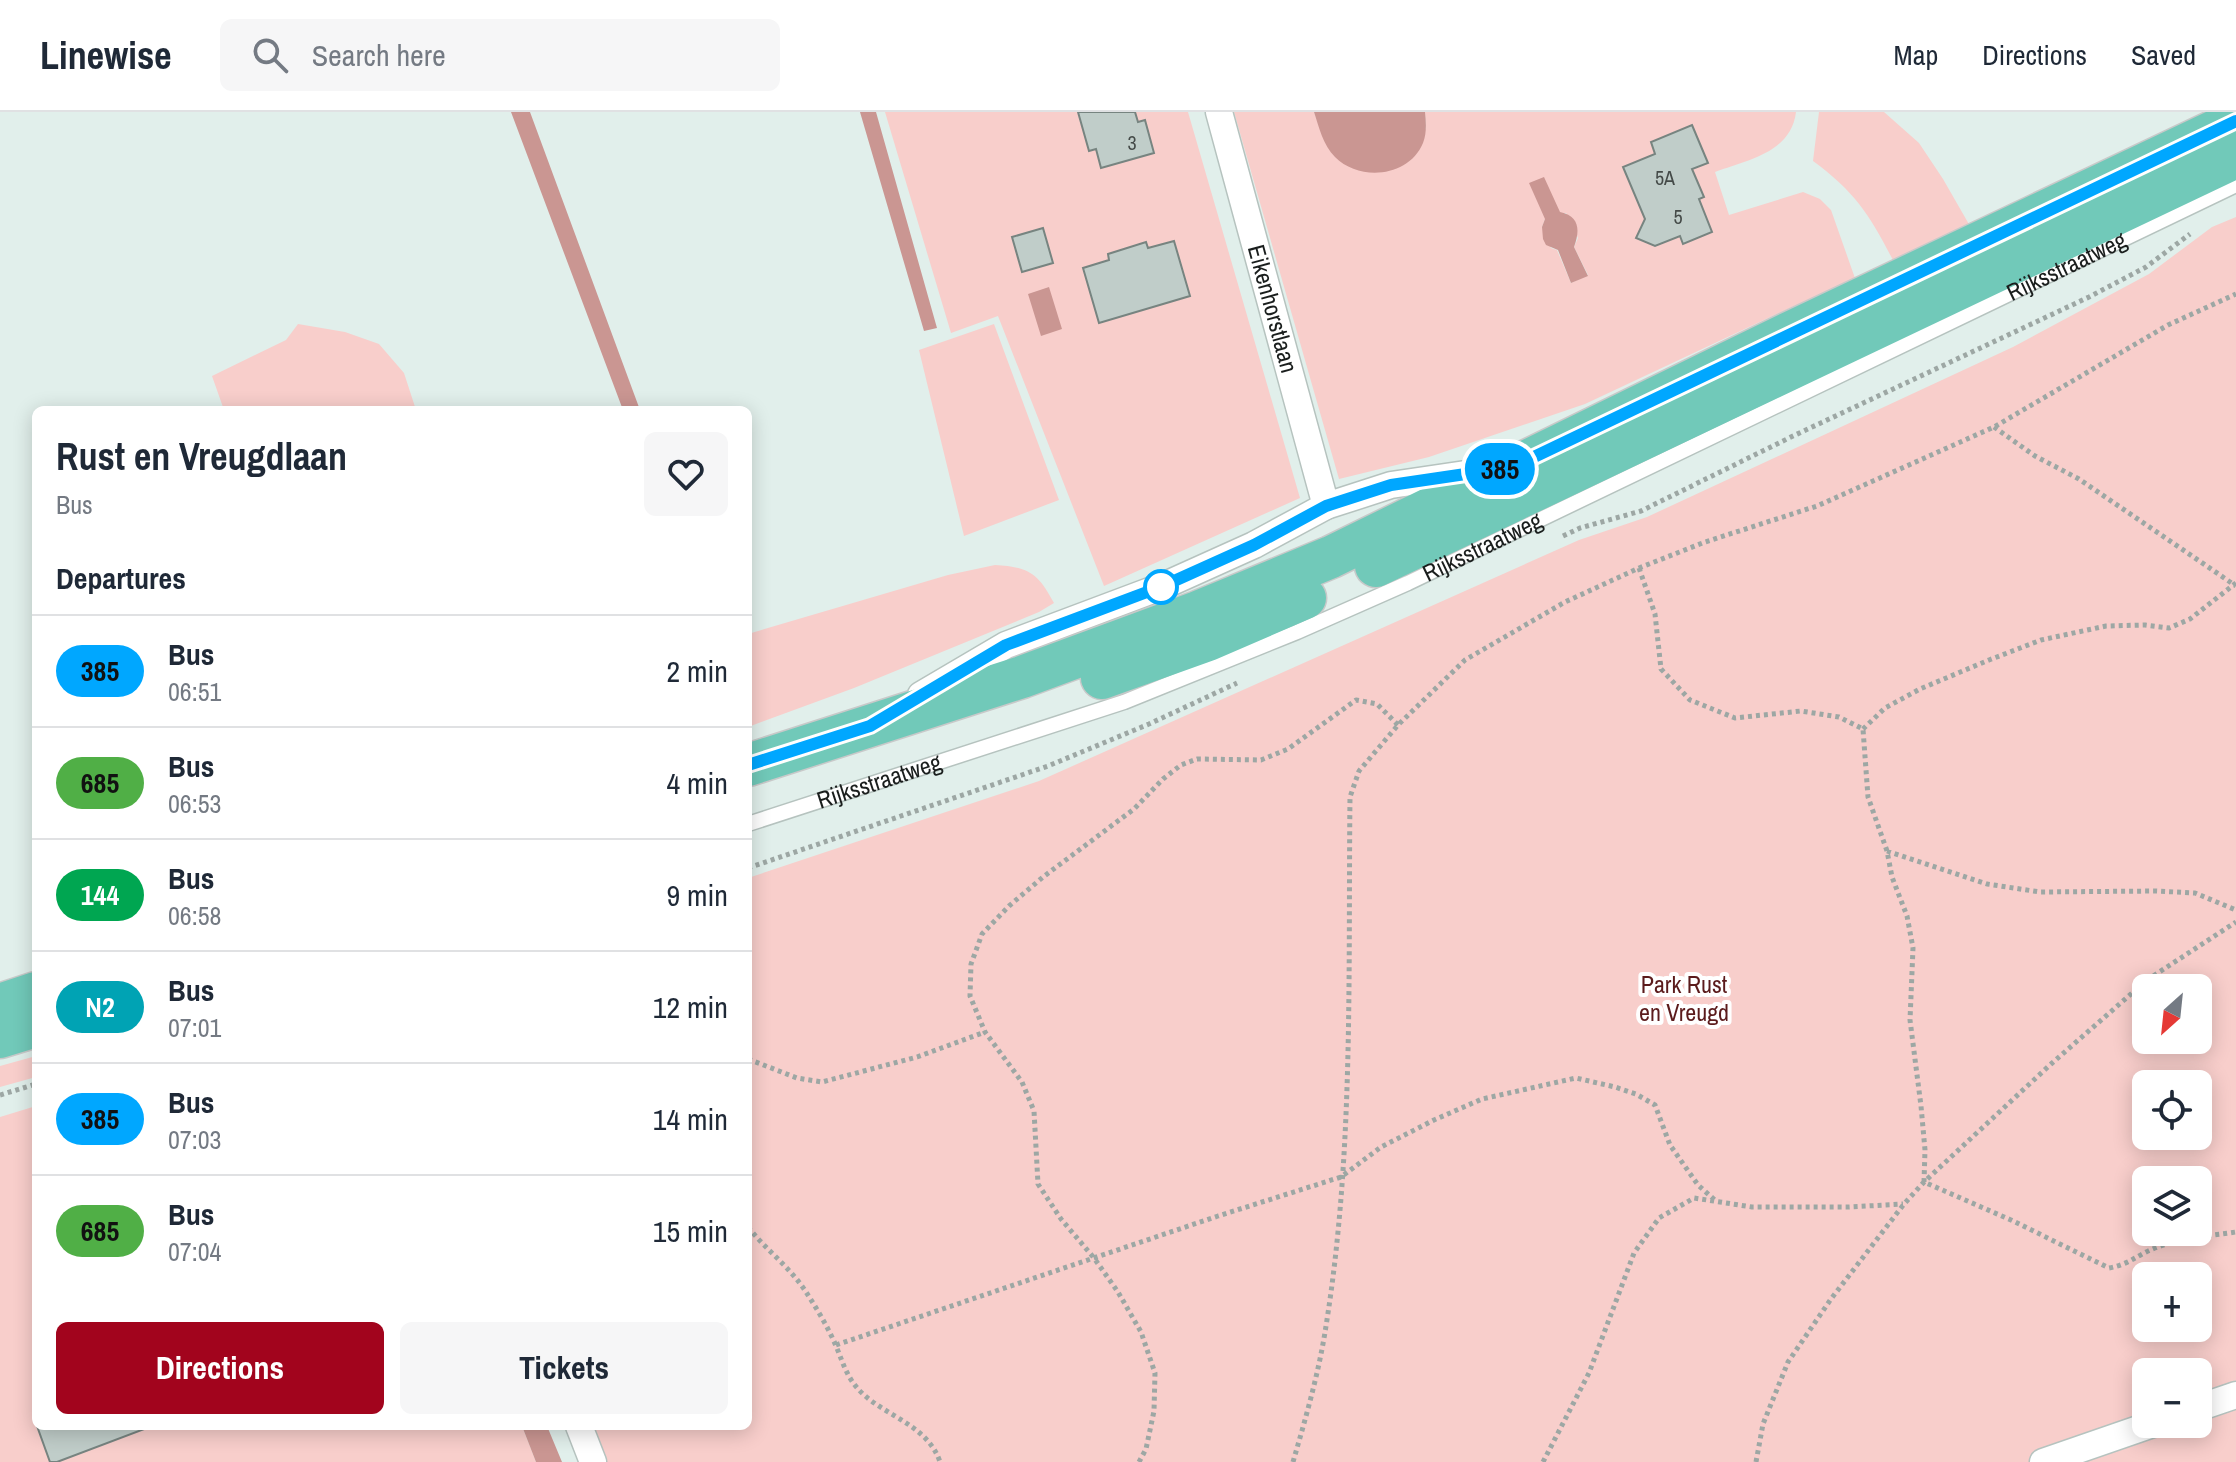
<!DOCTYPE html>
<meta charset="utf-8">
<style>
:root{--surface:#fff;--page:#f6f6f7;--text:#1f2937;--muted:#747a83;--line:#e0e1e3;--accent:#a2041d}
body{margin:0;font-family:"Archivo Narrow",sans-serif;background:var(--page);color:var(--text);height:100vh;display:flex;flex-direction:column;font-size:30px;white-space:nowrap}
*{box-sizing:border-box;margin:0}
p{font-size:26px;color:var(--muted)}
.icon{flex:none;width:44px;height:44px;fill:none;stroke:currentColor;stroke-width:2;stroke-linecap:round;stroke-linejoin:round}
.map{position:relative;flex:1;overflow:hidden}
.drawer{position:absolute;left:32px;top:294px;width:720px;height:1024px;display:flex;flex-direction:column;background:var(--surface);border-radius:12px;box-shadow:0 4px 20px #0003}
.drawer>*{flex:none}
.badge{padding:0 16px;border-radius:26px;font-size:28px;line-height:52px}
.needle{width:52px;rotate:207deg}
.fabs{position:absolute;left:2132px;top:862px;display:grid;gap:16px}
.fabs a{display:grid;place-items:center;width:80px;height:80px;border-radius:12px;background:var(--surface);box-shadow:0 4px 20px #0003;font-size:40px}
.map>.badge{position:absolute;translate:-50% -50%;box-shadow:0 0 0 4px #fff}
h2{padding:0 24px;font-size:30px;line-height:72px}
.round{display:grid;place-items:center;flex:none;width:84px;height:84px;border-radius:12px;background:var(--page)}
.head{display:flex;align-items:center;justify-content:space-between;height:136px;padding:0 24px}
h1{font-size:38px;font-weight:800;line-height:60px}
.primary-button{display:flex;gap:16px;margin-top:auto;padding:16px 24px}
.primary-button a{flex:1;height:92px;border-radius:12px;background:var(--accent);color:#fff;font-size:32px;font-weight:800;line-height:92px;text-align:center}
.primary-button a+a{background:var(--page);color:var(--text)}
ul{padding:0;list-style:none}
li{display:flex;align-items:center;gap:24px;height:112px;padding:0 24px;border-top:2px solid var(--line)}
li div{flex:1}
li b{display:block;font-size:30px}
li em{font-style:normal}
li .badge{min-width:88px;font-weight:700;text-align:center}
header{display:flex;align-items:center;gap:48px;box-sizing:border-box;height:112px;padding:0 40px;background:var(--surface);border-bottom:2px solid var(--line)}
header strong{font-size:38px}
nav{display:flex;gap:44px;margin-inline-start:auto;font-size:28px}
.search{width:560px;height:72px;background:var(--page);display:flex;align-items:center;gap:20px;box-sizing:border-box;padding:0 28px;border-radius:12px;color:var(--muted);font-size:30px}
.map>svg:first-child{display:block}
.green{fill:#f8cecb;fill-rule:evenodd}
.water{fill:#ca9692}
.building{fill:#c0cdc9;stroke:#778480;stroke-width:2}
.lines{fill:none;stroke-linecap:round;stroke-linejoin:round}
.service-casing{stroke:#b6c3bf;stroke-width:17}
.minor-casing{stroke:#b6c3bf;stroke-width:29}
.primary-casing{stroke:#c8c9c9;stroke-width:45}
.path{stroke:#9da7a4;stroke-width:5;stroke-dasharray:4 4;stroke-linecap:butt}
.service{stroke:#fff;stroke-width:14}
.minor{stroke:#fff;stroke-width:26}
.primary{stroke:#71c9b9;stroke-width:42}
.line-casing{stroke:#fff;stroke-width:18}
.line{stroke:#00a7ff;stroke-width:12}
.stop-dot{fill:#fff;stroke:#00a7ff;stroke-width:4}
.labels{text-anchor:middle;stroke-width:8;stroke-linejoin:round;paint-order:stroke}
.number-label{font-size:20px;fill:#444a48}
.street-label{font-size:24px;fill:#1a1e1d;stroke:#fff}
.park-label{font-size:24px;fill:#5b1b1c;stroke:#fff}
</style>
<header>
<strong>Linewise</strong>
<div class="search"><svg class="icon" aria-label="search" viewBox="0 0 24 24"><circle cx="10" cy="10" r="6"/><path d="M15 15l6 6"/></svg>Search here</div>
<nav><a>Map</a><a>Directions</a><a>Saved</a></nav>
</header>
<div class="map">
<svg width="2236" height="1350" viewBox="0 0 2236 1350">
<rect width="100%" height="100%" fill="#e1efeb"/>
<!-- green -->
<path class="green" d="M885,0H1188L1300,386L1104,474L998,204L951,221Z
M1234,0H1314L1325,30L1426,17L1425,0H1796C1791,41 1747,48 1715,60L1729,103L1803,80L1820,87L1831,98L1856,169L1794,194L1585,292L1429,345L1339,367ZM1560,101H1566L1578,126L1574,135L1588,163L1571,171L1557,138L1551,136L1542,115L1545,107Z
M1819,0H1884L1919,31L1943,67L1974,121L1897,156C1872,107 1858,82 1813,49Z
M2236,105V1350H607L594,1314H748V766L1039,669L1579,428L1647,405L2013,235L2149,162L2212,115ZM2146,876H2198V928H2146ZM2146,972H2198V1024H2146ZM2146,1068H2198V1120H2146ZM2146,1164H2198V1216H2146ZM2146,1260H2198V1312H2146Z
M298,212L345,220L379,232L404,261L416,298H224L212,264L286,228Z
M994,212L1059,388L964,424L919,238Z
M995,453C1029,455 1038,461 1054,491L1039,500L854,576L748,615V522L948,463Z
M36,944V965L0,975V954Z
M36,994V1314H522L536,1350H0V1005Z"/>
<!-- water -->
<path class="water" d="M511,0H530L640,298H623Z
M860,0H876L937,216L924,219Z
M1314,0H1425C1426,10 1427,21 1423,31C1409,65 1360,70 1335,45C1323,33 1319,15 1314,0Z
M1544,65L1560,100C1580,104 1580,119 1574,135L1588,164L1571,171L1558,138L1546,133L1543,127L1542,115L1545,107L1529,71Z
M1049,175L1062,217L1041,224L1028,182Z
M522,1314H547L562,1350H536Z"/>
<!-- building -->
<path class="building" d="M1078,0H1135L1138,10L1145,8L1154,41L1101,56L1096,37L1089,39Z
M1692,13L1708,51L1692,57L1704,85L1699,87L1712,120L1683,132L1680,124L1655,134L1636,126L1645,107L1623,55L1655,42L1651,30Z
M1043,116L1053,151L1022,160L1012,125Z
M1174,129L1190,184L1099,211L1083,156L1109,148L1108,142L1146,130L1148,136Z
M37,1314H146L147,1316L57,1350H50Z"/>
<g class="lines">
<!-- service casing -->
<g class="service-casing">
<g id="service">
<path id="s1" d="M748,712L1124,590L1297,520L1408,471L2236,73"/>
</g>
</g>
<!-- minor casing -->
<g class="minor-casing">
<g id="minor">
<path id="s2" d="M1219,0L1326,394"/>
<path d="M921,583L1006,533L1163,474L1254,433L1326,394L1391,373L1479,360"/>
<path d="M2198,1296L2236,1283"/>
<path d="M579,1314L593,1350"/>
<path d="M2043,1350L2153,1312"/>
</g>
</g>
<!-- primary casing -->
<g class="primary-casing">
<path id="primary" d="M1376,454L2236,45
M1102,566L1208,528L1305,486
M748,653L1022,565L1198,500L1331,445L1789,221L2236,9
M0,893L36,881
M0,925L36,914"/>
</g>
<!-- path -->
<path class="path" d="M1994,315L2035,344L2079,367L2236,474
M1563,424L1580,416L1641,399L1793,324L2089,185L2146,155L2190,122
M1639,456L1655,502L1661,557L1690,588L1735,606L1801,599L1839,605L1863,617L1868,685L1887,739L1892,765L1907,804L1913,836L1910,908L1921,994L1925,1038L1924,1070L2011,1108L2109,1156C2130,1152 2137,1143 2155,1136C2181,1126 2209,1124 2236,1120
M1863,617L1885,596L1920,577L1989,548L2041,528L2106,514L2145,513L2169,516L2190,507L2236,471
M1887,739L1987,772L2040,780L2156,779L2195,781L2236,798
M748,756L1048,654L1149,612L1237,571
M748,947L797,966L822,970L917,945L985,920
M0,983L36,972
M748,1115C766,1138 790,1155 806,1180C817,1197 828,1215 836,1234C844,1253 847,1267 863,1282C888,1305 928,1314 940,1350
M836,1233L1218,1104L1341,1065L1381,1035L1434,1008L1482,987L1576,966L1615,975L1636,982L1655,993L1670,1033L1698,1073L1717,1090
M1139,1350L1146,1337L1154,1299L1155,1261L1141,1220L1118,1180L1094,1146L1061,1107L1038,1072L1034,999L1022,970L985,920L970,884L971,852L982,822L1009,794L1043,765L1134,697L1163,667L1181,653L1197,647L1261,648L1288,637L1356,588L1377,592L1398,613
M1293,1350C1306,1305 1319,1260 1326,1214C1354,1039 1348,862 1350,685L1359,659L1398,613L1465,548L1565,490L1639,456L1705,430L1817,394L1994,315L2168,213L2236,182
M1543,1350L1589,1261L1634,1141L1659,1106L1694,1086L1752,1095H1849L1903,1092
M1756,1350L1763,1312L1788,1250L1831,1187L1904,1092L1924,1070L2051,952L2147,868L2236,810"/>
<!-- service -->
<use href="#service" class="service"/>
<!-- minor -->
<use href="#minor" class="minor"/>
<!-- primary -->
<use href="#primary" class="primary"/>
</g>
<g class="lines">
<!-- line casing -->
<g class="line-casing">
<path id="line" d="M748,653L870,614L1006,533L1163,474L1254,433L1326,394L1391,373L1513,355L2236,9"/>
</g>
<!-- line -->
<use href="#line" class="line"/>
</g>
<!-- markers -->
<circle class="stop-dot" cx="1161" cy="475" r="16"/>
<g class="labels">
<!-- number labels -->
<g class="number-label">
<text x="1132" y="38">3</text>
<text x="1665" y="73">5A</text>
<text x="1678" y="112">5</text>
</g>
<!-- street labels -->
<g class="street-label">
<text dy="8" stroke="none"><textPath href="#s1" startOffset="1434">Rijksstraatweg</textPath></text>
<text dy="8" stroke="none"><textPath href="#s2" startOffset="204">Eikenhorstlaan</textPath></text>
<text dy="8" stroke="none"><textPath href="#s1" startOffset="786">Rijksstraatweg</textPath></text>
<text dy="8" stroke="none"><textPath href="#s1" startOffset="138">Rijksstraatweg</textPath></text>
</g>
<!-- park labels -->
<g class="park-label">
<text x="1684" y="881">Park Rust<tspan x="1684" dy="28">en Vreugd</tspan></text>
</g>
</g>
</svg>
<div class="fabs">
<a><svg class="needle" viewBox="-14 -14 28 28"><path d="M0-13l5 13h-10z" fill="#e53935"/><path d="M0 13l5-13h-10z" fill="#747a83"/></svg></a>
<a><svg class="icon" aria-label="locate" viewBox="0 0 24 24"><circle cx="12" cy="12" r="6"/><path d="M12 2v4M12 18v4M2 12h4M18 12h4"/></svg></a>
<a><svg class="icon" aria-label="layers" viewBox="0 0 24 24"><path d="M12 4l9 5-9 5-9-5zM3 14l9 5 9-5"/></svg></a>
<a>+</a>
<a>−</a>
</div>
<b class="badge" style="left:1500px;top:357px;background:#00a7ff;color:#111">385</b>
<section class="drawer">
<div class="head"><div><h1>Rust en Vreugdlaan</h1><p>Bus</p></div><a class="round"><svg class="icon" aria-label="heart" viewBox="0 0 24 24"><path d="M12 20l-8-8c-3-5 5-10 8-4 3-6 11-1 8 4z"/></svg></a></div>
<h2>Departures</h2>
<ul>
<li><span class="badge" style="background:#00a7ff;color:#111">385</span><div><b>Bus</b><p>06:51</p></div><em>2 min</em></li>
<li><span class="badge" style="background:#50af46;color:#111">685</span><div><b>Bus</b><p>06:53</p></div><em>4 min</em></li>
<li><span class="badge" style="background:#00a651;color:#fff">144</span><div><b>Bus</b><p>06:58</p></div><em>9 min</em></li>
<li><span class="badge" style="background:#00a3b4;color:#fff">N2</span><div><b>Bus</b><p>07:01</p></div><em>12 min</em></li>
<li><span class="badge" style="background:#00a7ff;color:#111">385</span><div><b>Bus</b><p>07:03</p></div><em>14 min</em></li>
<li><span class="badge" style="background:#50af46;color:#111">685</span><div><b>Bus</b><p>07:04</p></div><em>15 min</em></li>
</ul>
<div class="primary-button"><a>Directions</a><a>Tickets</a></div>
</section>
</div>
